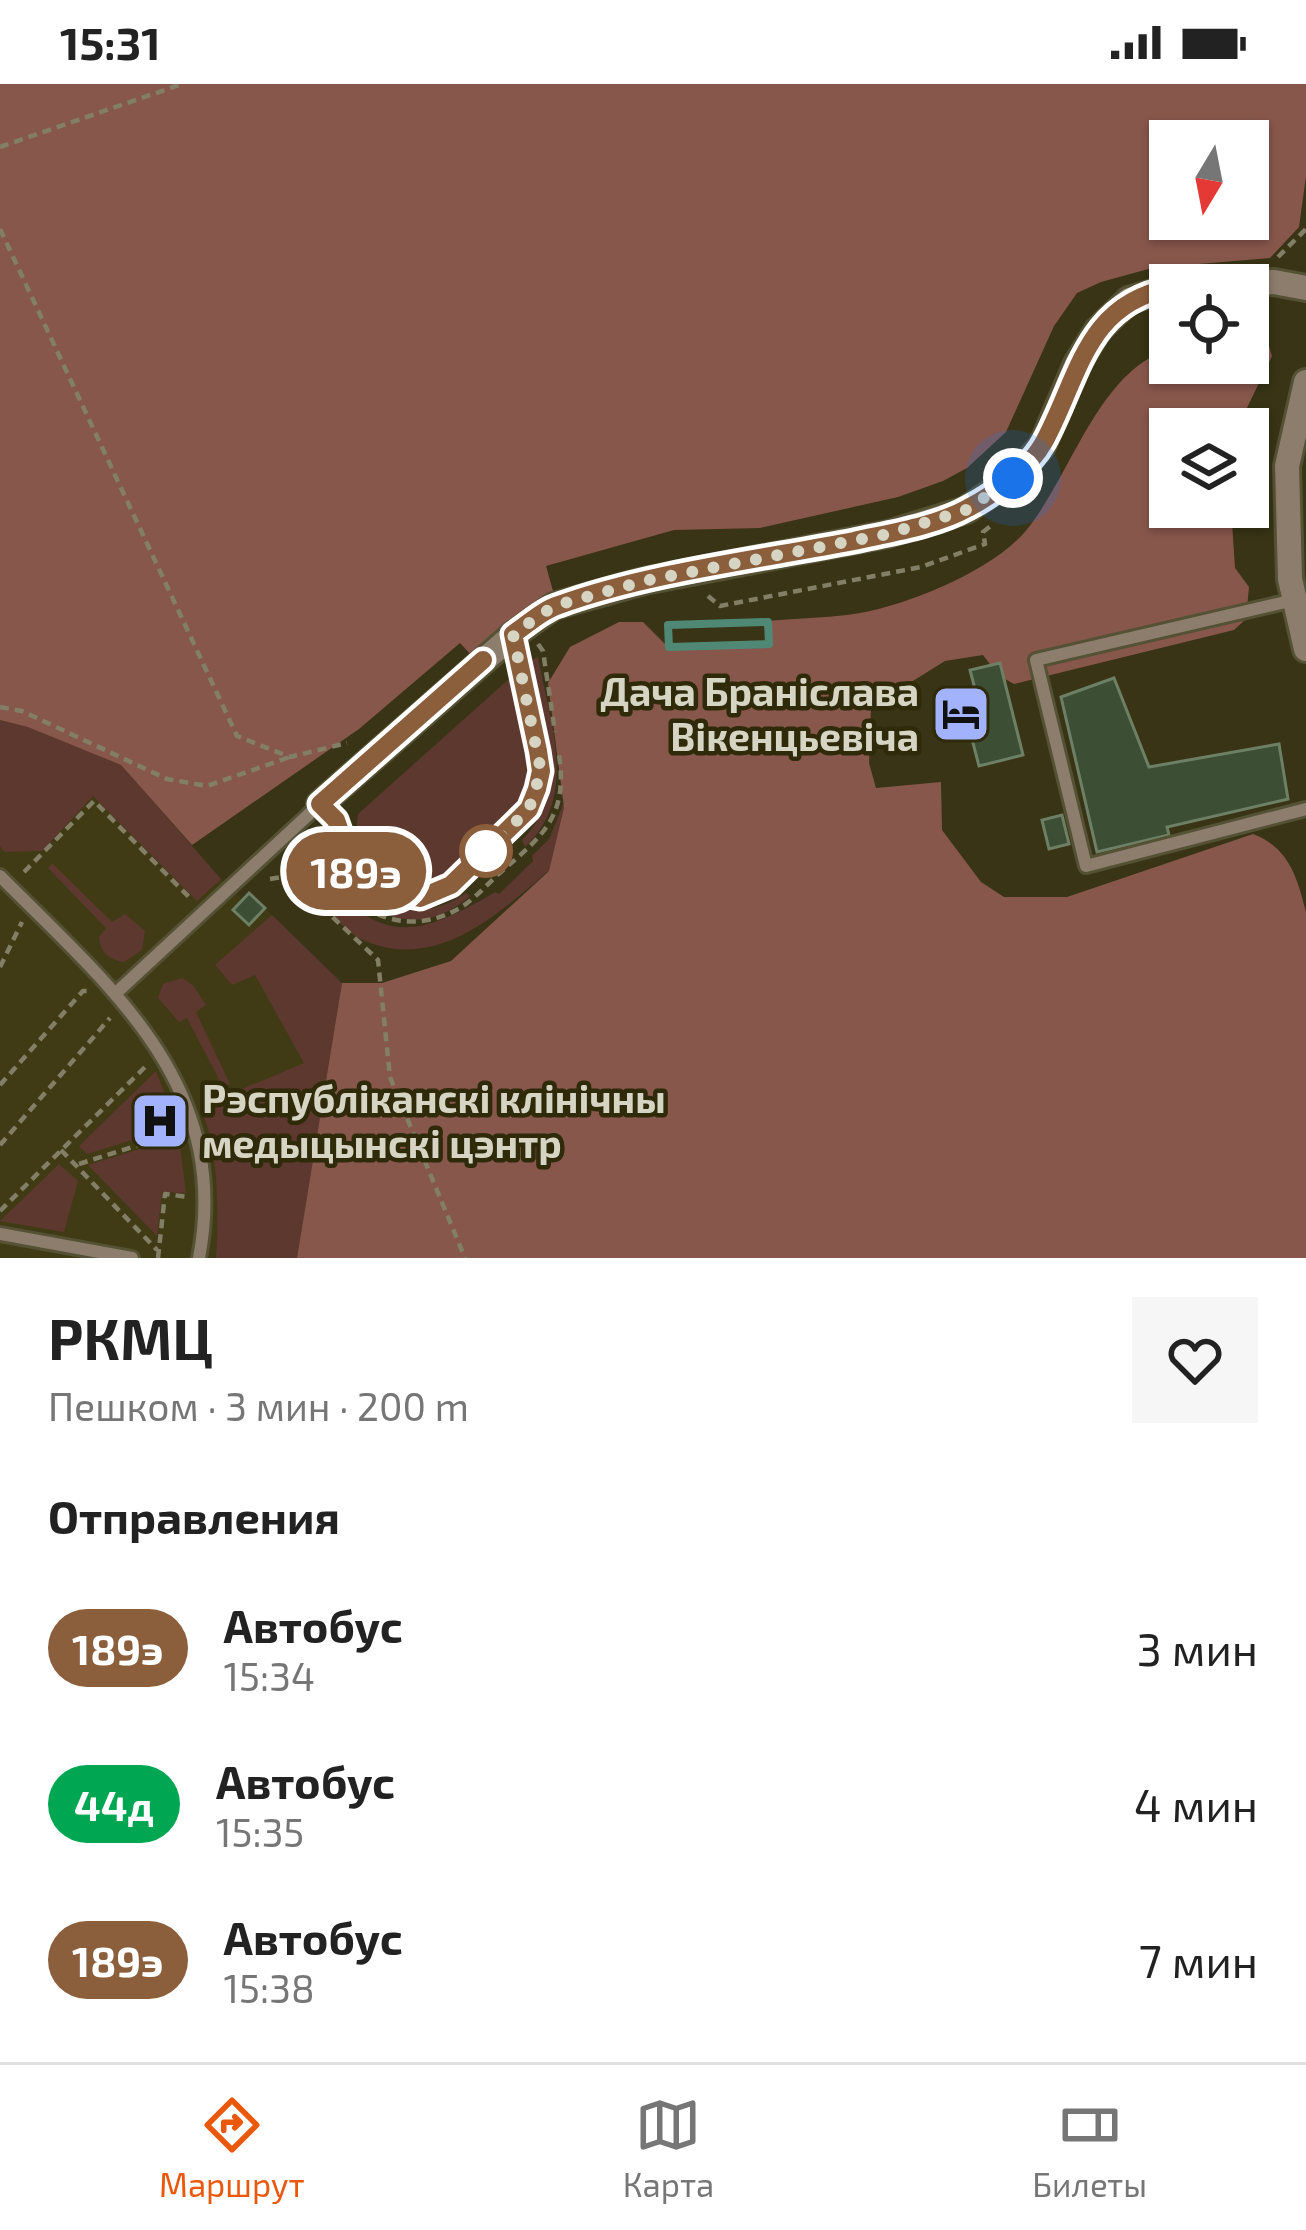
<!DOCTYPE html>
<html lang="ru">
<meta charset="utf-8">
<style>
:root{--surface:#fff;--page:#f6f6f6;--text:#222;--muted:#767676;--line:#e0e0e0;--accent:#ea580c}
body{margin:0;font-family:"Exo 2",sans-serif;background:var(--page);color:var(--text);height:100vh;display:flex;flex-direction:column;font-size:45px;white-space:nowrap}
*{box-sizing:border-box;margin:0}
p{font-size:39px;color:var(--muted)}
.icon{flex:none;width:66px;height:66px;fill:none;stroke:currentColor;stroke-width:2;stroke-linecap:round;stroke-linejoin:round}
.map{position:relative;height:1174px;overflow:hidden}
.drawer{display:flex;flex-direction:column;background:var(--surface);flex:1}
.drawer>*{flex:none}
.badge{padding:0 24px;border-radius:39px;font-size:42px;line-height:78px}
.needle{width:78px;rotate:190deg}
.controls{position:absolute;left:1149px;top:36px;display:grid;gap:24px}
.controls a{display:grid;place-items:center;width:120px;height:120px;border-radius:0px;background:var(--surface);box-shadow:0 3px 9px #0004;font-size:60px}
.you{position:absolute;width:60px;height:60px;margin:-30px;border:9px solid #fff;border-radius:50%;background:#1a73e8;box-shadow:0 0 0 18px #1a73e833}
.map>.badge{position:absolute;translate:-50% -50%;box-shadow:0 0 0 6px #fff}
h2{padding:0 48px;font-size:45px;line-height:108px}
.round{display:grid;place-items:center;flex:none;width:126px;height:126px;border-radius:0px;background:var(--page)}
.summary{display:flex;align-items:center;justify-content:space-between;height:204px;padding:0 48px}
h1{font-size:57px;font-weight:700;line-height:90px}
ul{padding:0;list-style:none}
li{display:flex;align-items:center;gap:36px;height:156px;padding:0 48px}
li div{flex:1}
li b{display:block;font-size:45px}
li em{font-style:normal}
li .badge{min-width:132px;font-weight:700;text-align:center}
.status{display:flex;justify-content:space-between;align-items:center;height:84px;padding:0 60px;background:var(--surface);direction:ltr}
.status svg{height:33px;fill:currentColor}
.tab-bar{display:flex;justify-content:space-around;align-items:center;height:168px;border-top:3px solid var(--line);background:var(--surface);font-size:33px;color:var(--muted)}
.tab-bar a{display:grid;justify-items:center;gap:6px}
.tab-bar .on{color:var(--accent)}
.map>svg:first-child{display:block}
.built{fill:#403b14}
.green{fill:#5d382f}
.forest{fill:#88574c;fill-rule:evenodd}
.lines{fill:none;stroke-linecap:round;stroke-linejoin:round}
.stream{stroke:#4f8976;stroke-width:8}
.building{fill:#3c4e34;stroke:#6d8065;stroke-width:3}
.service-casing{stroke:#545134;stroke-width:18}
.minor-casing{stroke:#545134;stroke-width:30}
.tertiary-casing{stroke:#545134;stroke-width:30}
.path{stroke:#827f66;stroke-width:4.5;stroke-dasharray:9 6;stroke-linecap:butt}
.service{stroke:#8d7d6d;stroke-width:12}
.minor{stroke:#8d7d6d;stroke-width:24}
.tertiary{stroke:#8d7d6d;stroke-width:24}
.line-casing{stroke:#fff;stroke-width:27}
.line{stroke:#8b5e3c;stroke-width:18}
.walk{stroke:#d6d4c3;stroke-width:12;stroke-dasharray:0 21.6}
.stop-dot{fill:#fff;stroke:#8b5e3c;stroke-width:6}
.labels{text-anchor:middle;stroke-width:9;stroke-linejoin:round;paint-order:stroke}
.poi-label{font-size:39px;font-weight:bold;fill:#d6d4c3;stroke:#2e2a0a;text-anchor:end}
</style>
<div class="status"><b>15:31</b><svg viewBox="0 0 49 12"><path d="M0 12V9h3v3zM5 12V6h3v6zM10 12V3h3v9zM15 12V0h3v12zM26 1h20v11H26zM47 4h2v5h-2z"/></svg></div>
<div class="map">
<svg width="1306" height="1174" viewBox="0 0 1306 1174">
<rect width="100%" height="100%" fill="#383415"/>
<!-- built -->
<path class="built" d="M0,637L28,642L121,681L229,804L243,816L249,809L342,899L297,1174H0Z"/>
<!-- green -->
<path class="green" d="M538,573C549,636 580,712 525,763L522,756C572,705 546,649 530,588V577Z
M510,594C523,633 541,680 519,717L446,790C403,809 349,780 358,730Z
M0,636L28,642L121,681L221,795L197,817L93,712L42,767L4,768L0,762Z
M569,706L553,790L547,788C496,832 436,888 363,856C342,847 312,808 294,791L309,780C377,856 407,861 495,808L499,810L533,777L532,772L549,755Z
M328,761C333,771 339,785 346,794C376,832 428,836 466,809L470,812C408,865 358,820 316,771Z
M52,779L112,838L125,830L145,847L142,866L124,878C109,876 100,868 99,853L106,844L48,784Z
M272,831L342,899L297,1174H216C219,1132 219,1061 200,1023L304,979L255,891L232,901L215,881Z
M182,894L193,901L206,921L196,928L230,1000L223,1003L187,934L179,938L158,914L163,900Z
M156,987L177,1042L87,1070L79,1062Z
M179,1053L186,1109L162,1108L157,1152L88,1081Z
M59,1080L78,1097L64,1148L0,1137Z"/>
<!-- forest -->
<path class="forest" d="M0,0H1306V92L1299,143L1270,174L1152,184L1101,198L1077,209L1054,242L1006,348L967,384L943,397L898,413L760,444L674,446L546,482L553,507L474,574L460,559L359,645L192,761L121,681L28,643L0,636ZM1170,57H1248V135H1170Z
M1248,246L1266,252L1272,272L1244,330L1241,345H1170V423H1231L1235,484L1249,503L1246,535L1234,546L1014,600L998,591L983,571L945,577L871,623L869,679L876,704L941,698L942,746L981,798L1004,813H1067L1253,750C1289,764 1297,793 1306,828V1174H297L342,899H382L451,877L549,787L564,724L548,599L570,563L619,538H643L669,564L769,560L768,537C798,534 830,534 860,529C910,520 990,487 1024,449C1071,394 1097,287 1170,265V279H1248Z"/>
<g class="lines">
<!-- stream -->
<path class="stream" d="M768,538L769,560L669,563L668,541Z"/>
</g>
<!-- building -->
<path class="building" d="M1000,579L1023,671L979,682L972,655L984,652L983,644L962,649L955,626L979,620L970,586Z
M1114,594L1149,683L1279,660L1288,715L1167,743L1169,751L1097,768L1061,613Z
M1062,731L1069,760L1049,765L1042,736Z
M249,809L265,824L249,841L233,826Z"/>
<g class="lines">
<!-- service casing -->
<g class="service-casing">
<path id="service" d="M1294,516L1036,576L1086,782L1306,725
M0,792C109,902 232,1000 199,1174
M116,909L320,720L336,736L353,783L382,807L420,814L451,801L529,725L537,705L538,667L513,552
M0,1150L132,1174"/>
</g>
<!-- minor casing -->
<g class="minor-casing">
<path id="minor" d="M1186,201L1274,198L1306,204
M320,720L513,551L554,522L644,497L888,450L966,426L1013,394L1042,362L1077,280L1098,246L1129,216L1170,204"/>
</g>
<!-- tertiary casing -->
<g class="tertiary-casing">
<path id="tertiary" d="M1306,298L1287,382L1290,495L1306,565"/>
</g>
<!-- path -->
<path class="path" d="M0,63L182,0
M0,145L237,652L290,673L347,659
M1278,173L1306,145
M708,512L720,522L921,483L985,460L983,448L992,441
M538,560L543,567L555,648
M0,623L22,627L167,695L207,702L290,673
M313,770C344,823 401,858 460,824C476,814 488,799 502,787C544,751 568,731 559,671
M24,788L94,717L189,813
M289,792L378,876L390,993L465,1174
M270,795L289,792L313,770L324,753
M0,883L22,838
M0,1001L83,907H89
M0,1061L110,934
M61,1066L157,1166
M79,1080L176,1049
M0,1127L145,983
M158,1174L165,1110L188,1113"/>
<!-- service -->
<use href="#service" class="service"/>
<!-- minor -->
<use href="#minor" class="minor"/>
<!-- tertiary -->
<use href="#tertiary" class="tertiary"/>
</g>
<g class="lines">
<!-- line casing -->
<g class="line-casing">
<path id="line" d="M483,576L320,720L336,736L353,784L382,807L420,814L451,801L529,725L537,705L541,687L538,667L513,550C527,541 542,526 559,521C646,489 761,475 854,457C890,449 936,442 968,424C995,410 1029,385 1044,358C1079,294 1085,220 1170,204"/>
</g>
<!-- line -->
<use href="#line" class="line"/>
<!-- walk -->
<path class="walk" d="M486,767L529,725L541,687L513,550L554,522L644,497L888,450L966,426L1013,394"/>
</g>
<!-- icons -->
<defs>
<g id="hotel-square" transform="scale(3)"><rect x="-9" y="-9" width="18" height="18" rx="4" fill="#a2b2fd" stroke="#2e2a0a"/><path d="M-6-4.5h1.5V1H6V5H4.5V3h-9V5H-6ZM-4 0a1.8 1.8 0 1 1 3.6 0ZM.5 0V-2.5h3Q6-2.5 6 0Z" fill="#111"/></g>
<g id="hospital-square" transform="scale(3)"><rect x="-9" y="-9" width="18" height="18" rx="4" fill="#a2b2fd" stroke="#2e2a0a"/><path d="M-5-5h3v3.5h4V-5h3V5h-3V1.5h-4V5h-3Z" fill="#111"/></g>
</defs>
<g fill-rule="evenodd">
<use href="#hotel-square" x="961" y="630"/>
<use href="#hospital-square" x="160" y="1037"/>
</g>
<!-- markers -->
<circle class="stop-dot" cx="486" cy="767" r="24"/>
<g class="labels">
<!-- poi labels -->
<g class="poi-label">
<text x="919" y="622">Дача Браніслава<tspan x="919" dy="45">Вікенцьевіча</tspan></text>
<text x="202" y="1029" text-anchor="start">Рэспубліканскі клінічны<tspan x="202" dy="45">медыцынскі цэнтр</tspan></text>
</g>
</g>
</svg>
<div class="controls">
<a><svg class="needle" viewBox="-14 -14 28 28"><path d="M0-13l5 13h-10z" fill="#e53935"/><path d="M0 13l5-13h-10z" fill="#767676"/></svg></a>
<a><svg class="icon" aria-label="locate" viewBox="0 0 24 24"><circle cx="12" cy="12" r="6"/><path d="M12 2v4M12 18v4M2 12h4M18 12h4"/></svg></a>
<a><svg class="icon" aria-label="layers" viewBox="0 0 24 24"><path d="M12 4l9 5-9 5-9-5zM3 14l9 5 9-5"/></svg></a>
</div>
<div class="you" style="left:1013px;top:394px"></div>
<b class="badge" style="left:356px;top:787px;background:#8b5e3c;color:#fff">189э</b>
</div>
<section class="drawer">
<div class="summary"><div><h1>РКМЦ</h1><p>Пешком · 3 мин · 200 m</p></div><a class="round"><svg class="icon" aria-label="heart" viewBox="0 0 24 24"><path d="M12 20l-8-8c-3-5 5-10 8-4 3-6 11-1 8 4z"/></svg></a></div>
<h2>Отправления</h2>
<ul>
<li><span class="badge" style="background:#8b5e3c;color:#fff">189э</span><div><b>Автобус</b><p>15:34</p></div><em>3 мин</em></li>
<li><span class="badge" style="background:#00a651;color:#fff">44д</span><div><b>Автобус</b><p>15:35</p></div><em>4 мин</em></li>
<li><span class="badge" style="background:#8b5e3c;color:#fff">189э</span><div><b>Автобус</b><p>15:38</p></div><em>7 мин</em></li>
</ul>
</section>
<nav class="tab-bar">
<a class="on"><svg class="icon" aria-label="directions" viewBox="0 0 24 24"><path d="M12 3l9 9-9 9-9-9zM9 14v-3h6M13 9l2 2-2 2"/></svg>Маршрут</a>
<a><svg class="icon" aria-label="map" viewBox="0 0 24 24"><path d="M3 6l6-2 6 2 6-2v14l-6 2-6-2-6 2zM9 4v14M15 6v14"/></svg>Карта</a>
<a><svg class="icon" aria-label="tickets" viewBox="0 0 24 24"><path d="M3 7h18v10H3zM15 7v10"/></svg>Билеты</a>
</nav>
